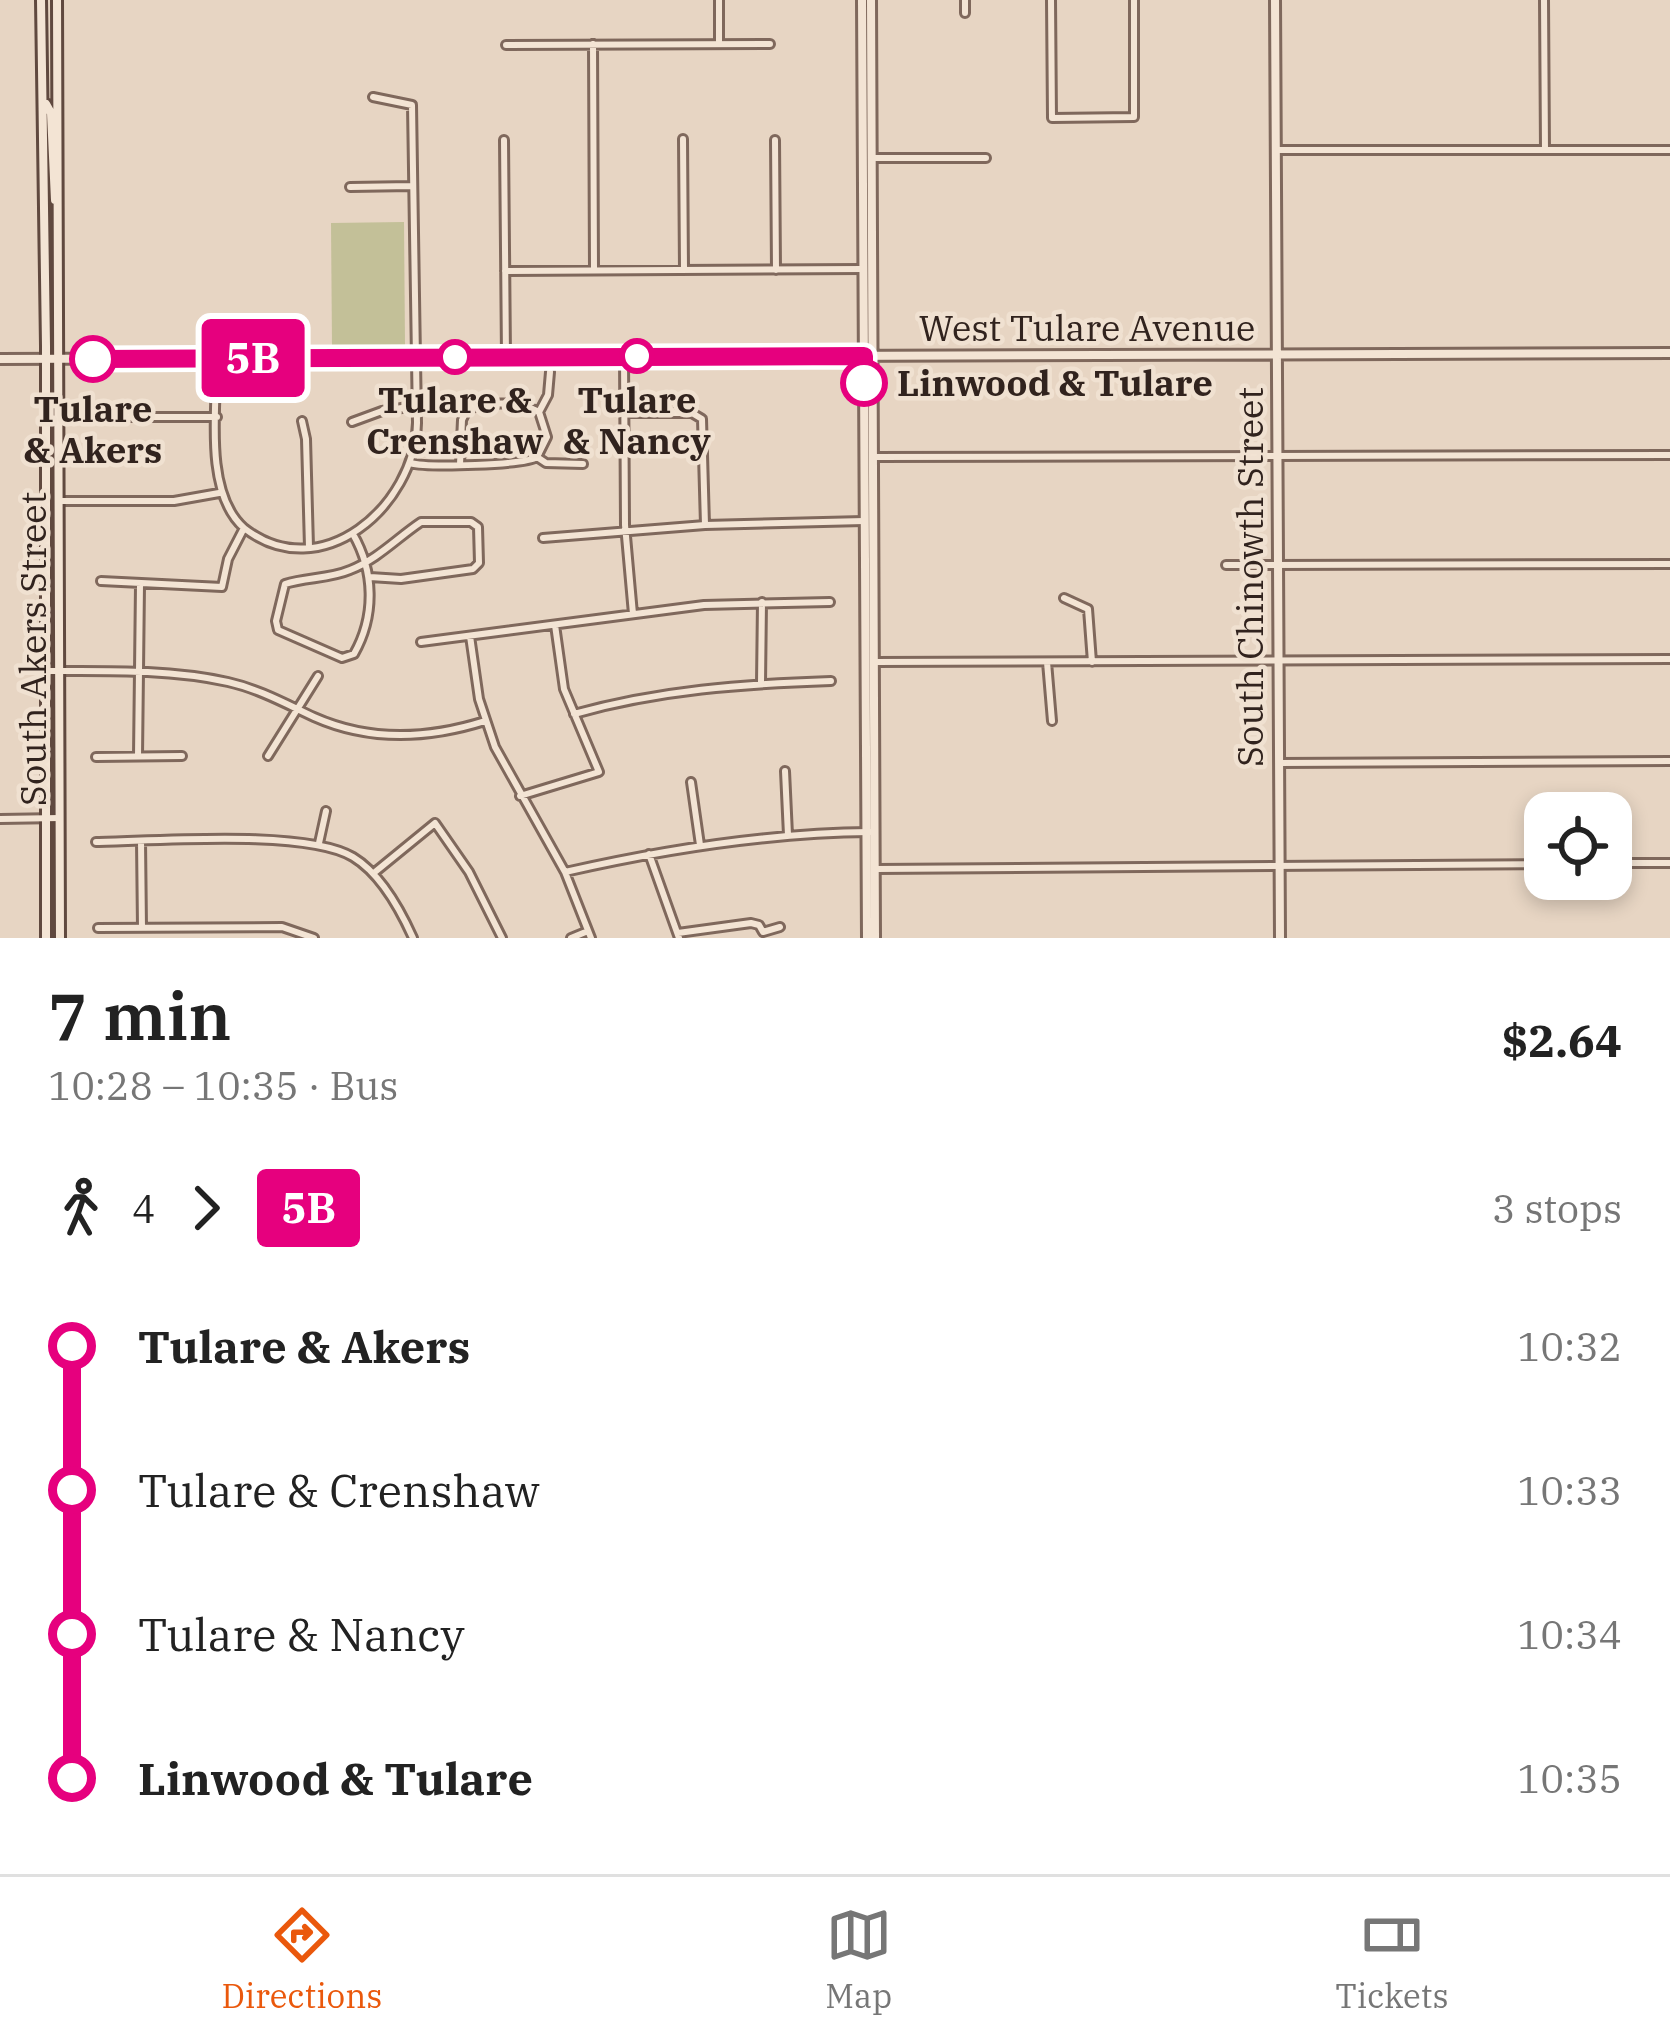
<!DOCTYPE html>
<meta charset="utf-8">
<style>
:root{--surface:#fff;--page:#f6f6f6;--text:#222;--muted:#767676;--line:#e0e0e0;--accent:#ea580c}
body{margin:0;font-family:"IBM Plex Serif",serif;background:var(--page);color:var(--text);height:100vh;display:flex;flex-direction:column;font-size:45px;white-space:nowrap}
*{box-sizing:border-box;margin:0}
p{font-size:39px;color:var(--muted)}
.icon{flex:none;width:66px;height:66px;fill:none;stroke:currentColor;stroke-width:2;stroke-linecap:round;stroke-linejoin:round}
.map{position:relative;height:938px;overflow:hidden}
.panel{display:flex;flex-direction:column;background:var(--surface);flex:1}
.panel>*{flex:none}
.badge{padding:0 24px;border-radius:9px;font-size:42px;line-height:78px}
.controls{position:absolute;left:1524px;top:792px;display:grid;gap:24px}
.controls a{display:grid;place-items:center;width:108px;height:108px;border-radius:24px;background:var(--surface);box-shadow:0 6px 18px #0003;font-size:60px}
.map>.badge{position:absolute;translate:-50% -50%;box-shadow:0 0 0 6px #fff}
.legs{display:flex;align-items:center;gap:18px;height:132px;padding:0 48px;font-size:39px}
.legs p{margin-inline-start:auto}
.overview{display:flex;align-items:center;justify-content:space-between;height:204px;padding:0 48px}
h1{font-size:66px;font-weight:600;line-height:90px}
ul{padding:0 48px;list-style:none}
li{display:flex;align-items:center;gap:42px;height:144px;font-size:45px}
li i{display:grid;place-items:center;width:18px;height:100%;margin:0 15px;background:currentColor}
li i::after{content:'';width:30px;height:30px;margin:-15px;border:9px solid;border-radius:50%;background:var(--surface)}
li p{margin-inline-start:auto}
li:first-child i{background:linear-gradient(#0000 50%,currentColor 0)}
li:last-child i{background:linear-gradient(currentColor 50%,#0000 0)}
.tabs{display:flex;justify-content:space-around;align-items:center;height:168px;border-top:3px solid var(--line);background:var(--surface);font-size:33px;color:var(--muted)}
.tabs a{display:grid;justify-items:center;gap:6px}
.tabs .current{color:var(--accent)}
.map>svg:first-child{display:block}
.green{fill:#c3c098}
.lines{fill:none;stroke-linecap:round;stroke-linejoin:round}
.minor-casing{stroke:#7f685c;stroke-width:12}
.tertiary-casing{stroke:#7f685c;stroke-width:14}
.secondary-casing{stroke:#60493f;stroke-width:14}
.minor{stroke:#f3e4d4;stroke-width:6}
.tertiary{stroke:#f3e4d4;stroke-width:8}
.secondary{stroke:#f3e4d4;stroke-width:8}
.line-1-casing{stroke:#fff;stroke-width:27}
.line-1{stroke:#e6007e;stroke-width:18}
.stop-1-dot{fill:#fff;stroke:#e6007e;stroke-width:6}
.labels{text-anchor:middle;stroke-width:9;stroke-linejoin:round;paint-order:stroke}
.street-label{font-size:36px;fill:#31231e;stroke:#f0e1d1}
.stop-label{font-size:36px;font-weight:bold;fill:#31231e;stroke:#f0e1d1}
</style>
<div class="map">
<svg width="1670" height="938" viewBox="0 0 1670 938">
<rect width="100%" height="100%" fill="#e7d5c3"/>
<!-- green -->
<path class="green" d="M404,222L405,345L332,346L331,223Z"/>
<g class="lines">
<!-- minor casing -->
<g class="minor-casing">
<path id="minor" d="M719,0V44
M1051,0L1052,118L1134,117V0
M1544,0L1545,150
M965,13V0
M593,44L594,269
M506,45L770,44
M683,139L684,269
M504,140L506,357
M775,140L776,270
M1275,150H1670
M872,158H986
M350,187L412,186
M505,271L863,269
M624,356L625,525L633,614
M427,402L448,401L467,410C487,401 519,401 539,412
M624,413H692L702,419L705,525
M100,417H217
M302,421L306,439L309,547
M352,422L382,411L415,406
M537,457L547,437L539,412L548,395L550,372
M873,457L1670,455
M410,463C428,468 525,465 537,457L546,463L583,464
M460,464L462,420L467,410
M61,501H174L219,493
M244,528C321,588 415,506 417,423L412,105L373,97
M353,534C374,571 376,615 354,654L342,658L278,630L276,621L285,584C306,577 329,579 350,570C378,559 397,538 421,522H471L478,527L479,563L473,569L401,579L370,577
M543,538L705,525L864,521
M1226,565L1670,564
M101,581L222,587L228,559L244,528C204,493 216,408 217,358
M1064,598L1088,609L1092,662
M470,636L479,699L495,747L565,872L591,938
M421,642L704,605L830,602
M875,662L1670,659
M1047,662L1052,721
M44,671C106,671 168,669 228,682C259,689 286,704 314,717C370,742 428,739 485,721
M761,683L762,602
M574,714C659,690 743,684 831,681
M138,756L140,585
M268,756L318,676
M96,757L182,756
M1279,763L1670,761
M785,771L788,835
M691,782L700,845
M520,796L599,772L564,689L555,625
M0,819L60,818
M141,841L142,928
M96,842C156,841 307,829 353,857C381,874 400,909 413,938
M319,843L326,811
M649,854L679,938
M1611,863H1670
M876,869L1545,864
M375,872L435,823L469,872L502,938
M565,872C666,849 766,833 870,832
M98,928L282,927L314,938
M678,933L751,923L759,925L763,932L780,927
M571,938L588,931"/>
</g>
<!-- tertiary casing -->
<g class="tertiary-casing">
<path id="tertiary" d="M862,0L867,938
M871,0L875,938
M1275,0L1280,938
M0,359L1670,353"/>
</g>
<!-- secondary casing -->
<g class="secondary-casing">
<path id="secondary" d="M41,0L46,346V938
M57,0L60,938
M46,104L51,113L55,200"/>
</g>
<!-- minor -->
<use href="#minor" class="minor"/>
<!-- tertiary -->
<use href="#tertiary" class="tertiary"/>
<!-- secondary -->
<use href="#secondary" class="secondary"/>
</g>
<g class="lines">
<!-- line-1 casing -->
<g class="line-1-casing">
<path id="line-1" d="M93,359L864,356V383"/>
</g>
<!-- line-1 -->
<use href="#line-1" class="line-1"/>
</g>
<!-- markers -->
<g class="stop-1-dot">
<circle cx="637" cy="356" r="15"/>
<circle cx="455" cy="357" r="15"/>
<circle cx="93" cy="359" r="21"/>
<circle cx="864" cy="383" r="21"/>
</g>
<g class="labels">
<!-- street labels -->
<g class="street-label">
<text x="1087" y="341">West Tulare Avenue</text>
<text transform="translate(1250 577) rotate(-90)" y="13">South Chinowth Street</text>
<text transform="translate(33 649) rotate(-90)" y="13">South Akers Street</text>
</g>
<!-- stop labels -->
<g class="stop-label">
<text x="897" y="396" text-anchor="start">Linwood &amp; Tulare</text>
<text x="455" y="413">Tulare &amp;<tspan x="455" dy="41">Crenshaw</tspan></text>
<text x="637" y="413">Tulare<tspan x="637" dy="41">&amp; Nancy</tspan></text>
<text x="93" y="422">Tulare<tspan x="93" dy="41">&amp; Akers</tspan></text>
</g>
</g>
</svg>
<div class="controls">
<a><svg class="icon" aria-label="locate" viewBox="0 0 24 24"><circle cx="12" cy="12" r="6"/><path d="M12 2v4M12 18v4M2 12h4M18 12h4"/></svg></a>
</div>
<b class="badge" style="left:253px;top:358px;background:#e6007e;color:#fff">5B</b>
</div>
<section class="panel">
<div class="overview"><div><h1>7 min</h1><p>10:28 – 10:35 · Bus</p></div><b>$2.64</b></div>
<div class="legs"><svg class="icon" aria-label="walk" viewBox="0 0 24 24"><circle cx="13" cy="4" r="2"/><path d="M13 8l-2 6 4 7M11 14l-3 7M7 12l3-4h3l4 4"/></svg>4<svg class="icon" aria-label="forward" viewBox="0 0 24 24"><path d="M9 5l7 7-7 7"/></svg><b class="badge" style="background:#e6007e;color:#fff">5B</b><p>3 stops</p></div>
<ul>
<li><i style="color:#e6007e"></i><b>Tulare &amp; Akers</b><p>10:32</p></li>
<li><i style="color:#e6007e"></i><span>Tulare &amp; Crenshaw</span><p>10:33</p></li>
<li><i style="color:#e6007e"></i><span>Tulare &amp; Nancy</span><p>10:34</p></li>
<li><i style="color:#e6007e"></i><b>Linwood &amp; Tulare</b><p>10:35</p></li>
</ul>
</section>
<nav class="tabs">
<a class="current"><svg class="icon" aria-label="directions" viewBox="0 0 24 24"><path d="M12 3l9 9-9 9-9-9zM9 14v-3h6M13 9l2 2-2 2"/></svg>Directions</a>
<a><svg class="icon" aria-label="map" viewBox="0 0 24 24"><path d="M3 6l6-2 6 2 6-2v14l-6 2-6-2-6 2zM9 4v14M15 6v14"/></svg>Map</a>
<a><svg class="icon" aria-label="tickets" viewBox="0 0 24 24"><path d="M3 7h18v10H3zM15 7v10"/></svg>Tickets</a>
</nav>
